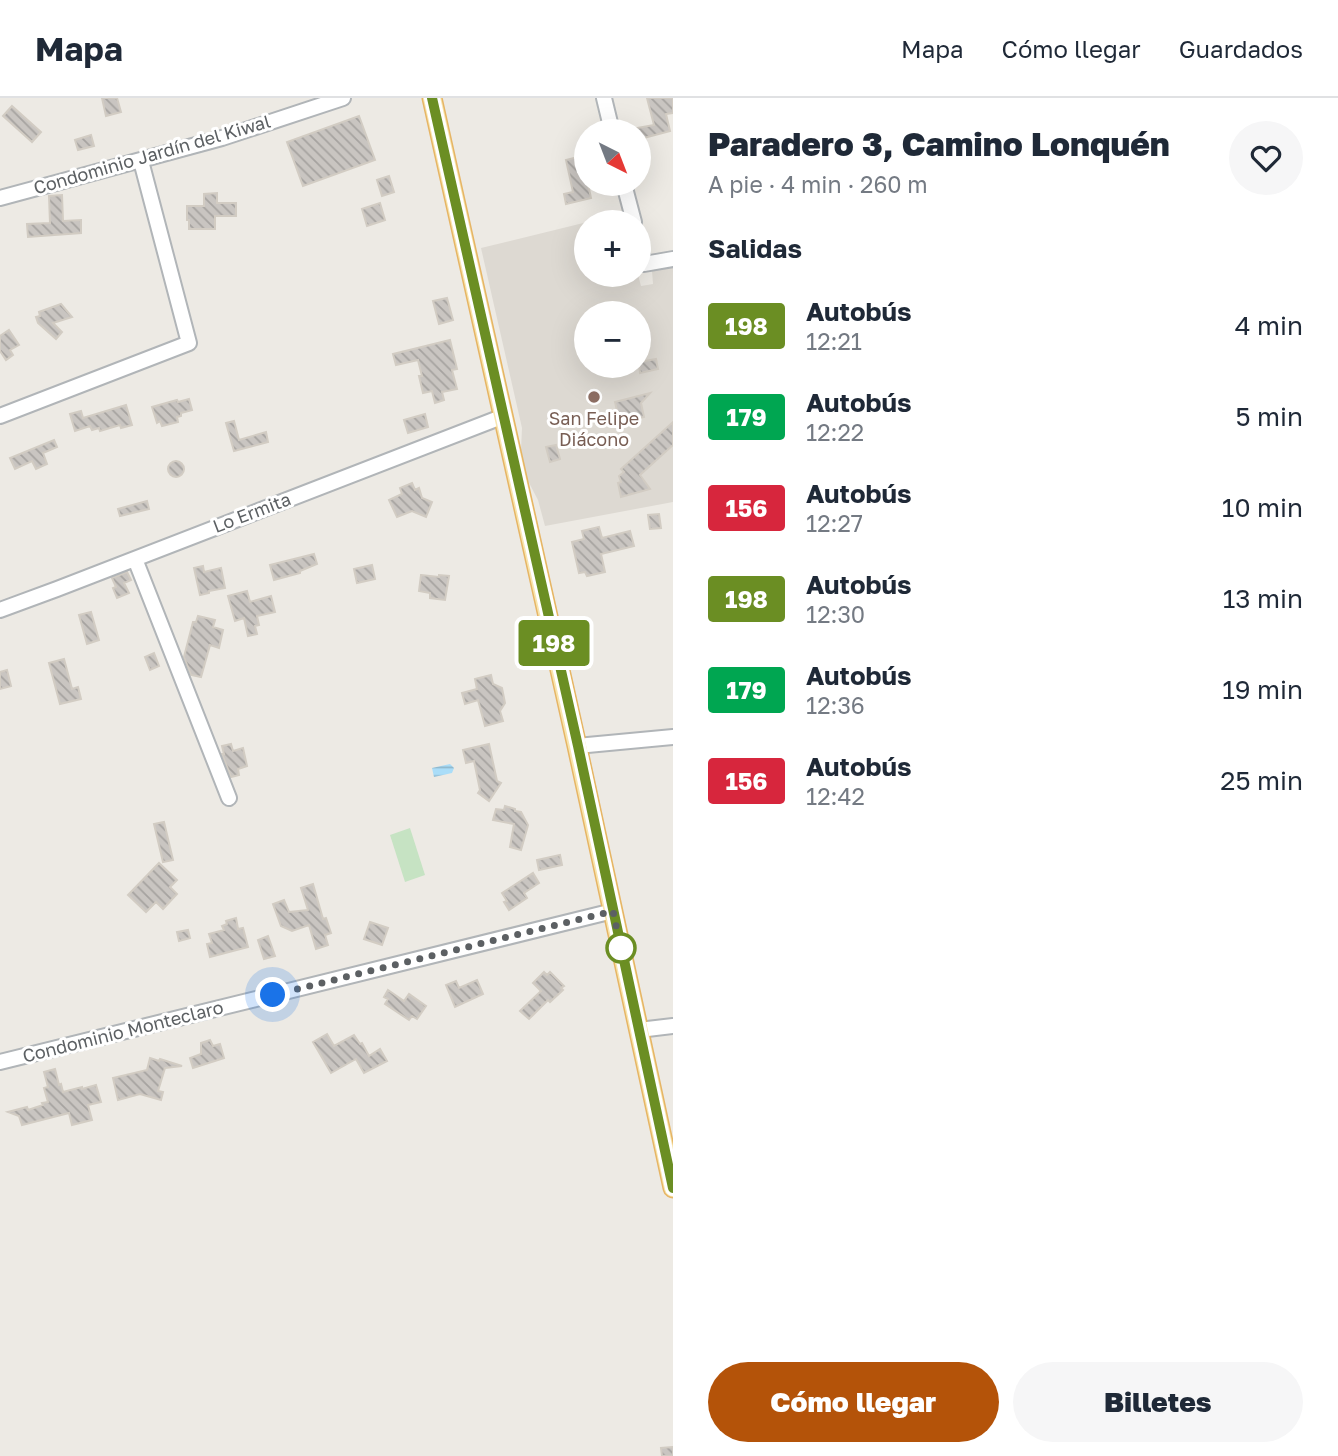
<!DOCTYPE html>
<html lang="es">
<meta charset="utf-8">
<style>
:root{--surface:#fff;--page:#f6f6f7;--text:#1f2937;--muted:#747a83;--line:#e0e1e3;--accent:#b45309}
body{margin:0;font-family:"Golos Text",sans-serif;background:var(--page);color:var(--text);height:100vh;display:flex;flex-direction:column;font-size:26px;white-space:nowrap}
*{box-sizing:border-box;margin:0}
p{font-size:23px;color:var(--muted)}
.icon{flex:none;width:38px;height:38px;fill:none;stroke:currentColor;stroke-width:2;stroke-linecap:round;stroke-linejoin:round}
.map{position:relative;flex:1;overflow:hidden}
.drawer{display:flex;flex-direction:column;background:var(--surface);width:665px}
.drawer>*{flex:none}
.badge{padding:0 14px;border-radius:5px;font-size:24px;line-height:46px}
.needle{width:46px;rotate:138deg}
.buttons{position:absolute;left:574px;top:21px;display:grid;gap:14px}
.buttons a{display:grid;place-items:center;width:77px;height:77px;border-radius:50%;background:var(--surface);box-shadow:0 7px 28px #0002;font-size:35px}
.you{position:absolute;width:35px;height:35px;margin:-18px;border:5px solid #fff;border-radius:50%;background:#1a73e8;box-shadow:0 0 0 10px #1a73e833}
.map>.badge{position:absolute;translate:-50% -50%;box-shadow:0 0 0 4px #fff}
h2{padding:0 35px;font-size:26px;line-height:63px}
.round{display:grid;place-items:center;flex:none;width:74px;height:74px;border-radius:37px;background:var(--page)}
.overview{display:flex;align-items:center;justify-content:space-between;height:119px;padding:0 35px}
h1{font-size:33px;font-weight:800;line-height:52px}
.action{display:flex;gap:14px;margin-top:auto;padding:14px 35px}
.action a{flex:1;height:80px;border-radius:42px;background:var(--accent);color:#fff;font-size:28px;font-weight:800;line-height:80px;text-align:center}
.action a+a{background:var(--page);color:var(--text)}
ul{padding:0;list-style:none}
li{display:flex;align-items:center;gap:21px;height:91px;padding:0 35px}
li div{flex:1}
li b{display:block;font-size:26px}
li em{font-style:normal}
li .badge{min-width:77px;font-weight:700;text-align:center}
header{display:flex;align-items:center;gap:42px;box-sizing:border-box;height:98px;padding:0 35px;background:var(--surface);border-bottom:2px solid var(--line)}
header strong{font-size:33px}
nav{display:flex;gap:38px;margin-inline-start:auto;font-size:24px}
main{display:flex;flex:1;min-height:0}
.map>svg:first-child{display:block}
.education{fill:#ddd9d2;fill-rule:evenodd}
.green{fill:#c6e3c3}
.water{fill:url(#water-rules)}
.building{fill:url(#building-back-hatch);stroke:#d2ccc3;stroke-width:2}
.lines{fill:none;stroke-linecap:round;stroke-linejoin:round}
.minor-casing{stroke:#b1b5b8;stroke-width:18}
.major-casing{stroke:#e6b565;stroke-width:21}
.minor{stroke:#fff;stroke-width:14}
.major{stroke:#f8e5ae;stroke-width:18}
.line-casing{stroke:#fff;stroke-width:16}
.line{stroke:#6b8e23;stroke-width:10}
.walk{stroke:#5c6063;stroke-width:7;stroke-dasharray:0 12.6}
.education-dot{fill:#8d6e63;stroke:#fff;stroke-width:2.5}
.stop-dot{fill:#fff;stroke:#6b8e23;stroke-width:3.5}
.labels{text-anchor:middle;stroke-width:6;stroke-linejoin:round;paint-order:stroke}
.street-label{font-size:18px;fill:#5c6063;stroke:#fff}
.education-label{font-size:18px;fill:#785e54;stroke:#fff}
</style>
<header>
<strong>Mapa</strong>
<nav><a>Mapa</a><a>Cómo llegar</a><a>Guardados</a></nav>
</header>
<main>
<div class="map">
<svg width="673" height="1358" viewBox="0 0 673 1358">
<defs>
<pattern id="water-rules" width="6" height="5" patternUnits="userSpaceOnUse" patternTransform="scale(1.75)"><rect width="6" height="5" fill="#aaddf8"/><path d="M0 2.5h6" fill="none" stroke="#8eb7cc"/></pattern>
<pattern id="building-back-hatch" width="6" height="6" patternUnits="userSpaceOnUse" patternTransform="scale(1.75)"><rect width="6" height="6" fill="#c9c5c1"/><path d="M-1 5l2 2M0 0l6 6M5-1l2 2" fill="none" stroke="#a6a3a0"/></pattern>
</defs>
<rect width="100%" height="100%" fill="#edeae4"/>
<!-- education -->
<path class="education" d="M624,115L626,124H586V177H638L641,188L653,186L652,173L673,169V404L545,428L538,402L527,381L521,352L522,330L481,150ZM586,215H639V268H586Z"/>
<!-- green -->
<path class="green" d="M410,730L425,777L405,784L390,737Z"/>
<!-- water -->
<path class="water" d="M450,666L454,670L452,675L434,679L432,670Z"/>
<!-- building -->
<path class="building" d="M102,0H117L121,14L106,18Z
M647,0H673V15L666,16L670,33L640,41L637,30L654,27Z
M12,8L41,34L32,44L3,18Z
M359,18L375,62L303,88L287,44Z
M91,37L94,48L78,52L75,42Z
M586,57V86H588L591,100L566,106L564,96L573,94L566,62Z
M389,78L394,94L382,98L377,82Z
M217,95V105H236V118H215V131H189V122H187V108H204V96Z
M62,97L63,123L81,122V135L28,139L27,126L50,125L49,98Z
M380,105L385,122L367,128L362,111Z
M447,200L453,222L439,226L433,203Z
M61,206L72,219L53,225L62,234L56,241L38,225L36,219L40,218L39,214Z
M9,232L19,247L10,252L13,257L6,262L0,253V238Z
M450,242L457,271L452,272L457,291L442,294L444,302L435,305L432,293L423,295L419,278H422L418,262L396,267L393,256Z
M656,261L658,271L640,275L639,264Z
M650,295L641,305L644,319L608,327L618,317L615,304Z
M189,301L192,312L181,315V318L177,319L178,324L162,328L160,323L157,325L152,309L177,302L178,304Z
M126,307L132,327L121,330L120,327L100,333L99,330L92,332L90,328L75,333L70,316L81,313L83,320Z
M425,316L428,329L408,335L404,322Z
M234,323L239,342L266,334L268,344L234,353L226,325Z
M673,324V347L640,377L650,391L621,399L618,385L621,384L619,378L624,374L621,371Z
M54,342L57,349L43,355L47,366L36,371L32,363L15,371L10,360Z
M556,347L560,361L550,364L546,349Z
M168 371a8 8 0 1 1 16 0a8 8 0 1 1-16 0Z
M412,385L415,392L419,390L422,400L432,404L426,419L412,413L397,419L389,402L402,396L400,390Z
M147,403L149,411L120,418L118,411Z
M659,416L661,430L650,431L648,417Z
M599,429L602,440L630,433L634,448L601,456L605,474L587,478L585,474L579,475L572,444L584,441L582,433Z
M314,456L317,466L300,473V475L274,482L270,467Z
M372,467L375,481L357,485L354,471Z
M203,468L204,474L221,470L225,490L209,493V495L200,497L194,470Z
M127,474L131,482L124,485L129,495L117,500L113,490L116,489L112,480Z
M421,477L439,479V477L449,478L445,502L430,500V495L419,493Z
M247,493L250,504L271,498L275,514L257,518L259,527L255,528L257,536L248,538L244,520L235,523L228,498Z
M91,514L99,542L87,546L79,517Z
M198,518L215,522L213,529L223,532L219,550L210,547L201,579L191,577L184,559L193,524H196Z
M154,555L159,568L150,572L145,559Z
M64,561L72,591L78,589L81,601L60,606L49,565Z
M7,572L11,588L0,591V574Z
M491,577L493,586L502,590L505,605L500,613L503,623L485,628L478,602L465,606L462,595L477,591L475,581Z
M231,646L233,653L243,650L247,668L238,671L239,677L231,679L222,656H224L222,648Z
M489,646L497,683L501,685L489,703L478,695L480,692L474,663L466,665L463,652Z
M505,708L515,711V713L521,714L528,727L521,752L510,749L514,726L493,722L496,711L504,712Z
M164,724L173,762L163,764L154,726Z
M560,757L562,767L539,772L537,762Z
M159,765L177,782L170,789L177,796L163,811L156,804L146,814L128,797Z
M533,775L539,785L524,795L527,800L509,812L504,804L507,803L502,795Z
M313,786L323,821L326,820L331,835L325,837L328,847L316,851L309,827L292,833L281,828L273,806L284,802L289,814L308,812L301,790Z
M236,820L238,831L243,830L248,849L210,859L207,846L212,845L209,836L224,832L222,828L227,826L226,823Z
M370,824L388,830L382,847L364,841Z
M188,832L190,840L179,843L177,834Z
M268,838L275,858L264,861L258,842Z
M544,874L547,877L550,874L564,888L561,890L563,892L550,904L548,902L529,921L520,913L541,893L533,885Z
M477,882L483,896L455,909L446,887L456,883L459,890Z
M388,892L404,903L409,896L426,908L417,921L412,918L409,922L385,906L388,901L384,899Z
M327,936L334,948L354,937L360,946L362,945L369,958L380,951L387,963L364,975L356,961L331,975L313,944Z
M210,942L213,948L220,946L224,960L193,970L190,960L201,956V945Z
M150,960L159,963L160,961L182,968L165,970L158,993L163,994L161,1002L140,996L118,1002L113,980L147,972Z
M55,971L59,987L61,986L63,994L82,989V991L96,987L101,1004L88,1007L92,1022L72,1027L69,1015L22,1027L19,1018L8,1014L27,1009L28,1012L43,1007L42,1005L48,1004L44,990L48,989L44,974Z
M673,1349V1358H662L661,1350Z"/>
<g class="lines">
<!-- minor casing -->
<g class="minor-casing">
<path id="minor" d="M604,0L612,33
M624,86L634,124
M0,100L222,40L343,0
M639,146L644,166L673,161
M0,318L189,245L141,63
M135,461L229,700
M0,512L57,491L504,318
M577,648L673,639
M639,932L673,928
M0,964L613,813"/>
</g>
<!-- major casing -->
<g class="major-casing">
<path id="major" d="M432,0L577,648L673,1090"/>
</g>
<!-- minor -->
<use href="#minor" class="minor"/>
<!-- major -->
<use href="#major" class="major"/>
</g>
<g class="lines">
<!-- line casing -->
<g class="line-casing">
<path id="line" d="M432,0L578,648L673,1090"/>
</g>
<!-- line -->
<use href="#line" class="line"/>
<!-- walk -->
<path class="walk" d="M273,897L613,813L623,861L621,850"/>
</g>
<!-- markers -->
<circle class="education-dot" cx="594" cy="299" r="7"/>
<circle class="stop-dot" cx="621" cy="850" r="14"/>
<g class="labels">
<!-- street labels -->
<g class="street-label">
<text transform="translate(152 57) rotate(-16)" y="6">Condominio Jardín del Kiwal</text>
<text transform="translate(252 415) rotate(-21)" y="6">Lo Ermita</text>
<text transform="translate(123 934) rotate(-14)" y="6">Condominio Monteclaro</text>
</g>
<!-- education labels -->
<g class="education-label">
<text x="594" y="327">San Felipe<tspan x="594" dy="21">Diácono</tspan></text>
</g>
</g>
</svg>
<div class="buttons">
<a><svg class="needle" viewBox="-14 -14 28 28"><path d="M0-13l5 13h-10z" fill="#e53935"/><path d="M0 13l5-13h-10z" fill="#747a83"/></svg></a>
<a>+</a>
<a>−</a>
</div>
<div class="you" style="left:273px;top:897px"></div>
<b class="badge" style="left:554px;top:545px;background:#6b8e23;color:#fff">198</b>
</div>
<section class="drawer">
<div class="overview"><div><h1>Paradero 3, Camino Lonquén</h1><p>A pie · 4 min · 260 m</p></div><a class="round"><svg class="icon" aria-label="heart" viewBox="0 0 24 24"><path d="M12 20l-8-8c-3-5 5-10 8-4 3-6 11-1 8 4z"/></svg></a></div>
<h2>Salidas</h2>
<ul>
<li><span class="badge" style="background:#6b8e23;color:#fff">198</span><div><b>Autobús</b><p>12:21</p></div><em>4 min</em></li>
<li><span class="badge" style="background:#00a651;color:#fff">179</span><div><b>Autobús</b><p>12:22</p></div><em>5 min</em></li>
<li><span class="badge" style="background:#d7263d;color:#fff">156</span><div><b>Autobús</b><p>12:27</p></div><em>10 min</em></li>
<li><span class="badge" style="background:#6b8e23;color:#fff">198</span><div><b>Autobús</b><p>12:30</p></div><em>13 min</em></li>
<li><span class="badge" style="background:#00a651;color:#fff">179</span><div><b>Autobús</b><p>12:36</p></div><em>19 min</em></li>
<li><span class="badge" style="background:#d7263d;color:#fff">156</span><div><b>Autobús</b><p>12:42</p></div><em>25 min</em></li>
</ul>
<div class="action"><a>Cómo llegar</a><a>Billetes</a></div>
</section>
</main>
